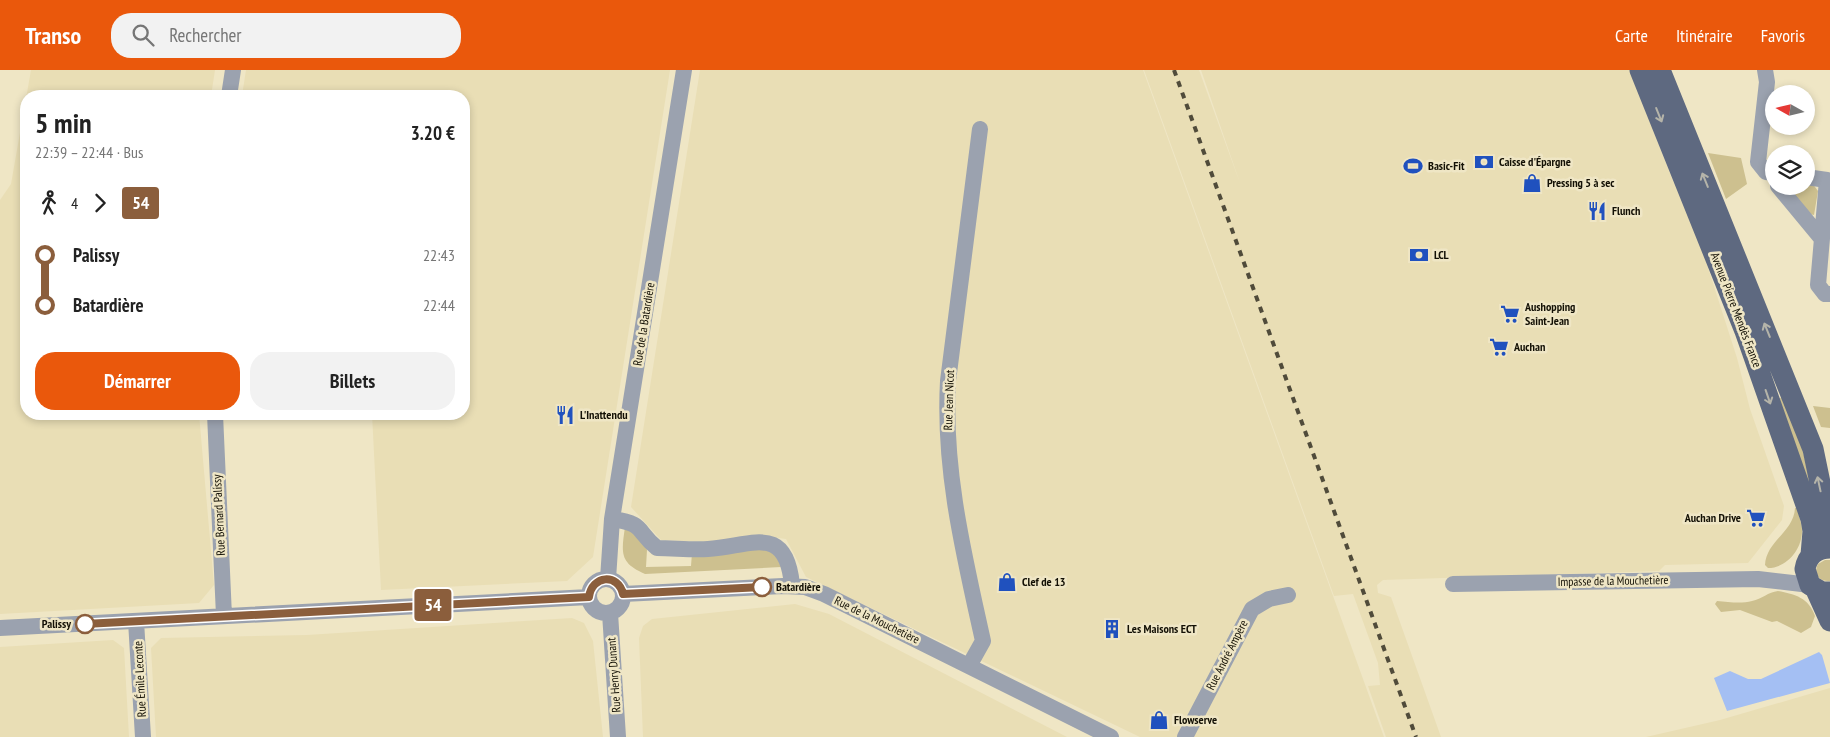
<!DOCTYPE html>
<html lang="fr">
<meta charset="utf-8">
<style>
:root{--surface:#fff;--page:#f2f2f2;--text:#222;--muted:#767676;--accent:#ea580c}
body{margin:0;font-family:"PT Sans Narrow",sans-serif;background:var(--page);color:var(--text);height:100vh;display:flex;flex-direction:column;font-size:19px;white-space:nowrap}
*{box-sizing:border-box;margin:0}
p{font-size:16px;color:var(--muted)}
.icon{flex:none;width:28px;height:28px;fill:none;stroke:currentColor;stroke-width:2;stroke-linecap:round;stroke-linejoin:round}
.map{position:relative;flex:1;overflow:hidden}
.details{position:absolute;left:20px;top:20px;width:450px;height:330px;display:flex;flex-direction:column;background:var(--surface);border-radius:20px;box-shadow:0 2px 8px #0003}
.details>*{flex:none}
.badge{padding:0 10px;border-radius:4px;font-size:18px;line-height:32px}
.needle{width:32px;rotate:278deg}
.buttons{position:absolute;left:1765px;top:15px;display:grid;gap:10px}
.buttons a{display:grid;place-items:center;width:50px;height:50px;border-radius:50%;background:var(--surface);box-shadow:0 2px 8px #0003;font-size:25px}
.map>.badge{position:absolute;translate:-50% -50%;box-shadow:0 0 0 2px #fff}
.legs{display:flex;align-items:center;gap:8px;height:55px;padding:0 15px;font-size:16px}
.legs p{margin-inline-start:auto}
.overview{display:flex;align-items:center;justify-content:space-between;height:85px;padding:0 15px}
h1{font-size:28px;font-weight:700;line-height:38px}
.action{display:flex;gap:10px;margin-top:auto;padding:10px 15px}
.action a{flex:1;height:58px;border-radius:20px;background:var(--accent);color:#fff;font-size:20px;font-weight:700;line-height:58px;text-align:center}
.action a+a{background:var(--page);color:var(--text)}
ul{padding:0 15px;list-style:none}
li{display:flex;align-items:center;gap:18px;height:50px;font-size:19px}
li i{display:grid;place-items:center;width:8px;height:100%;margin:0 6px;background:currentColor}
li i::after{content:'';width:12px;height:12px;margin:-6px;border:4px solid;border-radius:50%;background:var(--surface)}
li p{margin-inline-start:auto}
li:first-child i{background:linear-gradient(#0000 50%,currentColor 0)}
li:last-child i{background:linear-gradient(currentColor 50%,#0000 0)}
header{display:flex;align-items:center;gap:30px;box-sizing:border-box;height:70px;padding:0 25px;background:var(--accent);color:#fff}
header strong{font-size:24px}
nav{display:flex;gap:28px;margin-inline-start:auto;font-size:18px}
.search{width:350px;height:45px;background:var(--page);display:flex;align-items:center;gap:12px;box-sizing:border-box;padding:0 18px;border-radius:20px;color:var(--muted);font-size:19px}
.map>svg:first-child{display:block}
.built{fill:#e9deb5}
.green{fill:#cdc08f}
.water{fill:#a4bff3}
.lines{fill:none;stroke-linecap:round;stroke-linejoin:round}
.minor{stroke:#9ba2af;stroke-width:16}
.major{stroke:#5e6980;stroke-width:21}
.rail{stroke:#504b3a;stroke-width:4;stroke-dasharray:6 6;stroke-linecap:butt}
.oneway{stroke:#b5b4a9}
.line-1-casing{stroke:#fff;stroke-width:11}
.line-1{stroke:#8b5e3c;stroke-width:8}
.stop-1-dot{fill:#fff;stroke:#8b5e3c;stroke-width:2.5}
.labels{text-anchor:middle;stroke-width:5;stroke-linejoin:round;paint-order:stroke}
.poi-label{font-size:12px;font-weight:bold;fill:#131005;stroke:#efe6c5;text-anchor:start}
.street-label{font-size:12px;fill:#131005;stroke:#efe6c5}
.stop-label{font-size:12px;font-weight:bold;fill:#131005;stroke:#efe6c5;text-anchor:start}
</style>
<header>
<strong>Transo</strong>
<div class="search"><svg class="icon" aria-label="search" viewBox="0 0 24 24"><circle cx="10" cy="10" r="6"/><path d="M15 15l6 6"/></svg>Rechercher</div>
<nav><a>Carte</a><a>Itinéraire</a><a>Favoris</a></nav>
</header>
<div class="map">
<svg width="1830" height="667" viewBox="0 0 1830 667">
<rect width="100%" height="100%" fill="#efe6c5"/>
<!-- built -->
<path class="built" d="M31,0H215L211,26H26V344H199L214,515L199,533L0,544V130L11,114Z
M246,0H670L593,487L567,511L381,520L372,344H464V26H242Z
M700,0H1143L1384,667H1140L806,507L786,469L756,465L710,472L661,470L631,437Z
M1144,0H1199L1241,116L1201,0H1634L1646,42L1673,111L1685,126L1737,288L1750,339L1784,436L1782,450L1748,493L1665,495L1659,501L1383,510L1377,515L1378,523L1391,527L1441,667H1386L1368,616L1380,615L1378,593L1353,524L1334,526Z
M795,534L829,544L1067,667H643L639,568L643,556L652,549Z
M572,548L584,553L593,571L603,667H156L151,578L161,568L307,565Z
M113,570L124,578L129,667H0V577Z
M1830,618V667H1646L1720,650Z"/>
<!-- green -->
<path class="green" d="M1708,83L1741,88L1747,114L1726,129Z
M1806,112L1812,113L1818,121L1814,145L1809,144L1784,116H1806Z
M1785,326L1795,351L1812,417L1808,419L1776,330Z
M1813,336L1830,338V358L1821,357Z
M1795,438H1797C1799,446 1802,454 1802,461C1802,479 1787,498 1768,498L1765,495C1766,471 1794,462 1795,438Z
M625,457L643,466L647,480L646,497L691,496L692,483L753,477L775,483L781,497L645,504C620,493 621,484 625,457Z
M1825,490H1830V511C1819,512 1813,504 1818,494Z
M1778,521C1795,524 1809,528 1815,546L1811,557L1801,563L1777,551L1772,552L1740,540L1721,542L1715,534L1717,531C1729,532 1741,534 1752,531C1762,529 1768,522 1778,521Z"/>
<!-- water -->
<path class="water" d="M1819,582L1822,585L1830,613L1727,641L1714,608L1730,601L1748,609H1761Z"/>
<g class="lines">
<!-- minor -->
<path class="minor" d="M1765,0L1767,12L1758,92L1766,102L1774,103
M229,26L233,0
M1806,107L1827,110L1818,215L1825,224H1830
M1778,116L1821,168
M215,344L224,546
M612,449C646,454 635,460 657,478C674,478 691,480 708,479C752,476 786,453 792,515
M589 526a17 17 0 1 1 34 0a17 17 0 1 1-34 0Z
M608,509L612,449L684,0
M1453,514L1758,509L1810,515
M623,524L783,516L805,517L824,524L1111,667
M610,543L618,667
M136,551L143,667
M0,558L589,527
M969,596L983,571C964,485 943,400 948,311L980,59
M1185,667L1252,539L1269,529L1288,525"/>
<!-- major -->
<path class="major" d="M1640,0L1745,261L1811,449L1813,461L1811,485
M1660,0L1813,379L1830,461
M1830,478C1816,478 1807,486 1805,499L1810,515L1822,522H1830
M1816,520L1830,551"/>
<!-- rail -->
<path class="rail" d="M1174,0L1416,667"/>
</g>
<!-- one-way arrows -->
<defs><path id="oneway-shaft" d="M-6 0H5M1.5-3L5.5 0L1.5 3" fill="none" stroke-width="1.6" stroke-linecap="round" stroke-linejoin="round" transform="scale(1.25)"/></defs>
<g class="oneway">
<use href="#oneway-shaft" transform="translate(1659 45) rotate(68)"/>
<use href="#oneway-shaft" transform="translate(1705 110) rotate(-112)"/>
<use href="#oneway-shaft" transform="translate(1767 260) rotate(-112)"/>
<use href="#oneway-shaft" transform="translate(1768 327) rotate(71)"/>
<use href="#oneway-shaft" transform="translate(1819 414) rotate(-102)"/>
</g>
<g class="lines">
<!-- line-1 casing -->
<g class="line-1-casing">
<path id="line-1" d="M85,554L589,527C592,505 618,503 623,524L762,517"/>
</g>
<!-- line-1 -->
<use href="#line-1" class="line-1"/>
</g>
<!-- icons -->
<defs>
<g id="bank-bare" transform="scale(1.5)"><path d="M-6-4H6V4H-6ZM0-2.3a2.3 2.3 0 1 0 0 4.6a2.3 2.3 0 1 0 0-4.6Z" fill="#2051be" stroke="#efe6c5" stroke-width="2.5" paint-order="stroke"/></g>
<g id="stadium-bare" transform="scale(1.5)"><path d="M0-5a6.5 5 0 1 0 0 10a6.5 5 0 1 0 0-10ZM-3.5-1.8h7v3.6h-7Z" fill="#2051be" stroke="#efe6c5" stroke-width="2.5" paint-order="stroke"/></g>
<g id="shop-bare" transform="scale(1.5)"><path d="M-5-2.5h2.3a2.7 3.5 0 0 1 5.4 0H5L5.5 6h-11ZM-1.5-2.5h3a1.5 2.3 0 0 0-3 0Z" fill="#2051be" stroke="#efe6c5" stroke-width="2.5" paint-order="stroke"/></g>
<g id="restaurant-bare" transform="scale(1.5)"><path d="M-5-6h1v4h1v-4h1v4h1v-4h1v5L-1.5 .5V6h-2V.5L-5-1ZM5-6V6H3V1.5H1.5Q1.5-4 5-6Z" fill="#2051be" stroke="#efe6c5" stroke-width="2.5" paint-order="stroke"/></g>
<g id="supermarket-bare" transform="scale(1.5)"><path d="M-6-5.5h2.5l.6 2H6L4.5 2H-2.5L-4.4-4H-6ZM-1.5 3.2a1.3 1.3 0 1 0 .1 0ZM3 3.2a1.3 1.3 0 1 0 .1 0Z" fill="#2051be" stroke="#efe6c5" stroke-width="2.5" paint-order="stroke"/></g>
<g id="building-bare" transform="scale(1.5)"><path d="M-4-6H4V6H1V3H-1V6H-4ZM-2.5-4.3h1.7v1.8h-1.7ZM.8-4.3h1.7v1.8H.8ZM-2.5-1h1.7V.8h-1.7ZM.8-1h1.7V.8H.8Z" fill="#2051be" stroke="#efe6c5" stroke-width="2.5" paint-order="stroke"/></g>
</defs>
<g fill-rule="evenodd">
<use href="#bank-bare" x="1484" y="92"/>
<use href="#stadium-bare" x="1413" y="96"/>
<use href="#shop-bare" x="1532" y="113"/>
<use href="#restaurant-bare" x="1597" y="141"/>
<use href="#bank-bare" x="1419" y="185"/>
<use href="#supermarket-bare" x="1510" y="244"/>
<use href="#supermarket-bare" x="1499" y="277"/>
<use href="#restaurant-bare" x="565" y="345"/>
<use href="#supermarket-bare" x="1756" y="448"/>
<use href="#shop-bare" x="1007" y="512"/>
<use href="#building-bare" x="1112" y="559"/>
<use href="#shop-bare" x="1159" y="650"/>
</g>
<!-- markers -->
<g class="stop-1-dot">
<circle cx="762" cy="517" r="9"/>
<circle cx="85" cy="554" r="9"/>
</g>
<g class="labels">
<!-- poi labels -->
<g class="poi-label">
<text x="1499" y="96">Caisse d'Épargne</text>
<text x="1428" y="100">Basic-Fit</text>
<text x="1547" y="117">Pressing 5 à sec</text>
<text x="1612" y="145">Flunch</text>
<text x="1434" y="189">LCL</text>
<text x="1525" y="241">Aushopping<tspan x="1525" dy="14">Saint-Jean</tspan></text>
<text x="1514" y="281">Auchan</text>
<text x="580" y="349">L'Inattendu</text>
<text x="1741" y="452" text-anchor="end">Auchan Drive</text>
<text x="1022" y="516">Clef de 13</text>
<text x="1127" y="563">Les Maisons ECT</text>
<text x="1174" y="654">Flowserve</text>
</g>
<!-- street labels -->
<g class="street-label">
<text transform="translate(1736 240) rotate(69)" y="4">Avenue Pierre Mendès France</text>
<text transform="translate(644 254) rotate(-81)" y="4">Rue de la Batardière</text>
<text transform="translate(949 330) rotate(-88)" y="4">Rue Jean Nicot</text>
<text transform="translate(219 445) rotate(-93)" y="4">Rue Bernard Palissy</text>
<text transform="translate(1613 511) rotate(-1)" y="4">Impasse de la Mouchetière</text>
<text transform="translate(877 550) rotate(26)" y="4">Rue de la Mouchetière</text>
<text transform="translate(1227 585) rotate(-63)" y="4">Rue André Ampère</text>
<text transform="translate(614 605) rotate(-94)" y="4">Rue Henry Dunant</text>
<text transform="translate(140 609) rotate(-93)" y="4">Rue Émile Leconte</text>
</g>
<!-- stop labels -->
<g class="stop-label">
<text x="776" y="521">Batardière</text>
<text x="71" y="558" text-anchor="end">Palissy</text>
</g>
</g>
</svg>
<div class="buttons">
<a><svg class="needle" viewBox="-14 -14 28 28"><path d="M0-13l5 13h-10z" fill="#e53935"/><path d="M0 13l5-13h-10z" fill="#767676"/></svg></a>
<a><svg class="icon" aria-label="layers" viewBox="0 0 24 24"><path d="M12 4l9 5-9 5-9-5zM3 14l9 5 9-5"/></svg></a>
</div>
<b class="badge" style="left:433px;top:535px;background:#8b5e3c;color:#fff">54</b>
<section class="details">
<div class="overview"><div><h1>5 min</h1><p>22:39 – 22:44 · Bus</p></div><b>3.20 €</b></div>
<div class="legs"><svg class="icon" aria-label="walk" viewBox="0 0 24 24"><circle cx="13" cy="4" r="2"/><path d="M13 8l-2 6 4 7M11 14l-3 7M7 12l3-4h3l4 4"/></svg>4<svg class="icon" aria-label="forward" viewBox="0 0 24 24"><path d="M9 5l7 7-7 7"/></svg><b class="badge" style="background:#8b5e3c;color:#fff">54</b></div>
<ul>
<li><i style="color:#8b5e3c"></i><b>Palissy</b><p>22:43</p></li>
<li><i style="color:#8b5e3c"></i><b>Batardière</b><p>22:44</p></li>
</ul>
<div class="action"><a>Démarrer</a><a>Billets</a></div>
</section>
</div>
